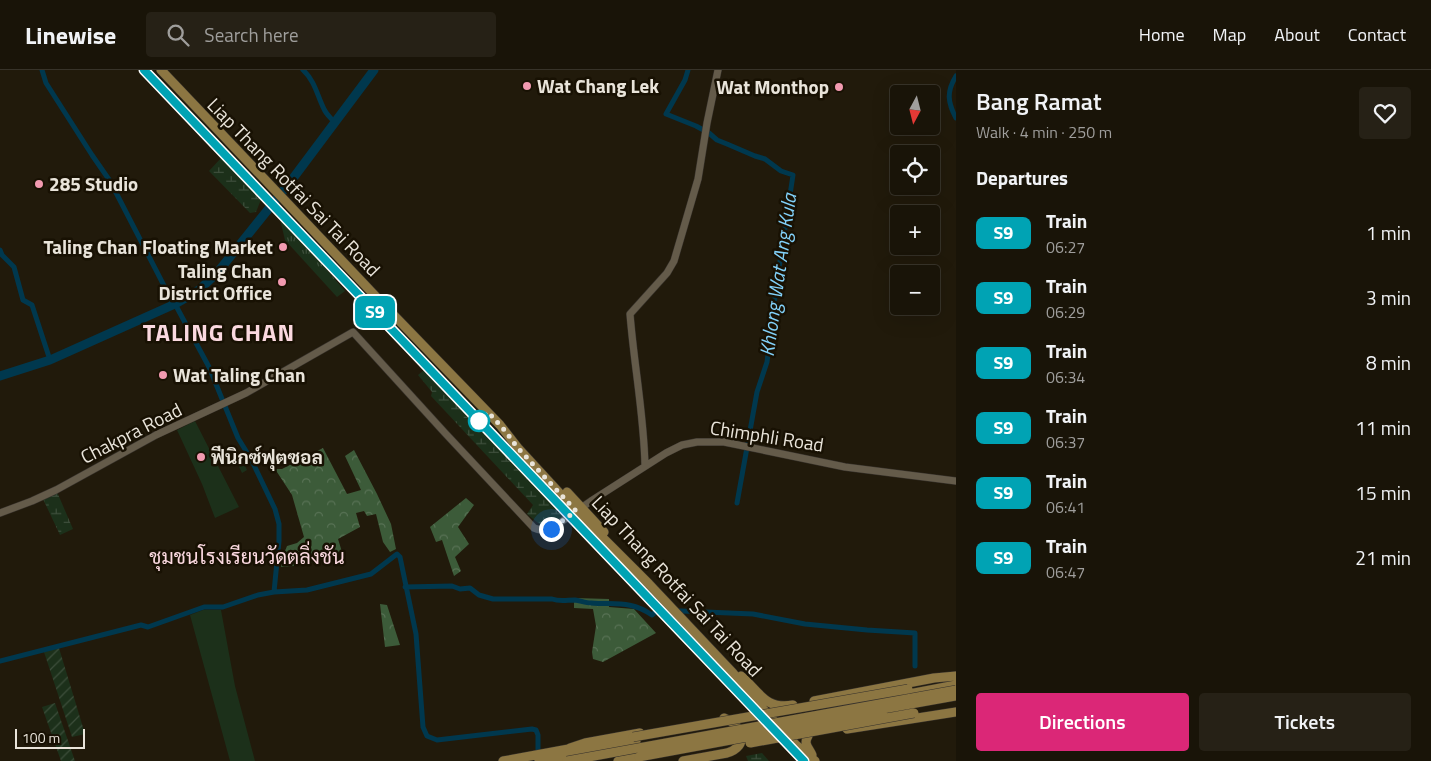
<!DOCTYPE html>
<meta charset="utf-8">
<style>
:root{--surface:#191408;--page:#262116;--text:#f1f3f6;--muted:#9f9e9c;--line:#373329;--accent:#db2777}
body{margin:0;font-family:"Titillium Web",Sarabun,sans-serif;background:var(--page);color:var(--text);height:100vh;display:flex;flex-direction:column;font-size:19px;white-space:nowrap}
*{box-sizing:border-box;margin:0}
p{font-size:16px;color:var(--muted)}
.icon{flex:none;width:28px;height:28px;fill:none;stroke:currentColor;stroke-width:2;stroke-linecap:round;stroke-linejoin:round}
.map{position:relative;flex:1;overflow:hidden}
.sheet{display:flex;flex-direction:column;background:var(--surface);width:475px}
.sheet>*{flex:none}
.badge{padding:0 10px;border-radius:8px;font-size:18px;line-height:32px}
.needle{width:32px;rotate:187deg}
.buttons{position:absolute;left:890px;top:15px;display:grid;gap:10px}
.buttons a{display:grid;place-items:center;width:50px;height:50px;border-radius:5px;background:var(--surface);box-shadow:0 5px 20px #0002,0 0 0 1px var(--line);font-size:25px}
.scale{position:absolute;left:15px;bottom:12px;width:70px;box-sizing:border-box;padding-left:5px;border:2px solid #e9e4da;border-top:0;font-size:14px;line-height:18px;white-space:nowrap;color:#e9e4da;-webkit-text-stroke:4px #181103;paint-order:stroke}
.you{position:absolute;width:25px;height:25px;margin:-12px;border:4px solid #fff;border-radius:50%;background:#1a73e8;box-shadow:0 0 0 8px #1a73e833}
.map>.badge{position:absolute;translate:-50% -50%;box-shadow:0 0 0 2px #fff}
h2{padding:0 20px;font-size:19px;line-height:45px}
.round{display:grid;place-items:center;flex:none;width:52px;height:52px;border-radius:5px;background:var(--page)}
.head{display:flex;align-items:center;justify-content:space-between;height:85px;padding:0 20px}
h1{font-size:24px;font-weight:600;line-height:38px}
.button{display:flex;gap:10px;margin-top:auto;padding:10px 20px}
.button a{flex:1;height:58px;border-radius:5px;background:var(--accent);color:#fff;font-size:20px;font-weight:600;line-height:58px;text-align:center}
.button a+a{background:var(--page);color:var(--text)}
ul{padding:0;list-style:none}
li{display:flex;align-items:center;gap:15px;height:65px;padding:0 20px}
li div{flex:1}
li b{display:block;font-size:19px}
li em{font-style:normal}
li .badge{min-width:55px;font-weight:700;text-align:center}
header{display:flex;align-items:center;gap:30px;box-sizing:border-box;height:70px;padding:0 25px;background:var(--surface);border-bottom:1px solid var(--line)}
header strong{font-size:24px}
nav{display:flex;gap:28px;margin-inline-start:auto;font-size:18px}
.search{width:350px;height:45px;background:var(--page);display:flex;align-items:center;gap:12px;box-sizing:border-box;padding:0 18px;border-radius:5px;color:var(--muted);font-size:19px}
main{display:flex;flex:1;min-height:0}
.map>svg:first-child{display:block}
.grass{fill:#1c301a}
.forest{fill:url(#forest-crowns)}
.wetland{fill:url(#wetland-marsh)}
.park{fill:url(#park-tufts)}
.garden{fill:url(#garden-furrows)}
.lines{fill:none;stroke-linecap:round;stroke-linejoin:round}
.canal{stroke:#00384e;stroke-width:5}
.river{stroke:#00384e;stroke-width:9}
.minor-casing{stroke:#37322c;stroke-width:8}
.major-casing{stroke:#37322c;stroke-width:10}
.minor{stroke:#645b4a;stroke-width:7}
.major{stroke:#8c7642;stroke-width:9}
.rail{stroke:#bdb8ad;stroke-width:1;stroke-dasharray:6 6;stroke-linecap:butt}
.major-bridge-casing{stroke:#37322c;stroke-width:10;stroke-linecap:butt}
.major-bridge{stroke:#8c7642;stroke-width:9}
.line-casing{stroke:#fff;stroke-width:11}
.line{stroke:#00a3b4;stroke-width:8}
.walk{stroke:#e9e4da;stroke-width:5;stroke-dasharray:0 9}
.poi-dot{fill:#f29ab0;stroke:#181103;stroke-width:2}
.stop-dot{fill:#fff;stroke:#00a3b4;stroke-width:2.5}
.labels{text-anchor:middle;stroke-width:5;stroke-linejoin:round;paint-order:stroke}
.poi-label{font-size:19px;font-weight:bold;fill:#e9e4da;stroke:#181103;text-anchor:start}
.street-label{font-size:19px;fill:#e9e4da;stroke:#181103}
.water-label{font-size:20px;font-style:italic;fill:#82d1f9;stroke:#181103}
.neighbourhood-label{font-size:20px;fill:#fbd9e0;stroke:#181103}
.district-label{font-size:24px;font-weight:bold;letter-spacing:1px;fill:#fbd9e0;stroke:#181103}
</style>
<header>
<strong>Linewise</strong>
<div class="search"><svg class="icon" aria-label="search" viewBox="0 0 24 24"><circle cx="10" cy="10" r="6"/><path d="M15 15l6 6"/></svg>Search here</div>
<nav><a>Home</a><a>Map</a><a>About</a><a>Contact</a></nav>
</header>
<main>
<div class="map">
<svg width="956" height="691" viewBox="0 0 956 691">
<defs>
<pattern id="forest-crowns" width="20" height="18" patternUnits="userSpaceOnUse" patternTransform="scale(1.25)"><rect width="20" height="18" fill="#3c5b39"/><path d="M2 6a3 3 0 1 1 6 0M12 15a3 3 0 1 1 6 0" fill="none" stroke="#587255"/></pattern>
<pattern id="wetland-marsh" width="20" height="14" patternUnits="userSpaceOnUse" patternTransform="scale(1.25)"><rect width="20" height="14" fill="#1c301a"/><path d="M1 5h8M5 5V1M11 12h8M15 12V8" fill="none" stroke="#3d4e3b"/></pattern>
<pattern id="park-tufts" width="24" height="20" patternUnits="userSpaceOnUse" patternTransform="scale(1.25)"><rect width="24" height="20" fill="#1c301a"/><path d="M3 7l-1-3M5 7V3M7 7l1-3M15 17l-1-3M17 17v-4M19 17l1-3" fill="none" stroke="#3d4e3b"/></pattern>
<pattern id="garden-furrows" width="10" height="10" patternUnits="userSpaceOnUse" patternTransform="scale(1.25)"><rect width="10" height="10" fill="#1c301a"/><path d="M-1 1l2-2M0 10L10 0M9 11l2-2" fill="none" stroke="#3d4e3b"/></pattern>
</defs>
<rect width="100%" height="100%" fill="#211a0b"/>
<!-- grass -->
<path class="grass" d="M195,351L239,437L215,448L202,414L177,360Z
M237,379L247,400L242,403L232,382Z
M203,540H221L235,616L255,691H230L190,545Z"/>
<!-- forest -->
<path class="forest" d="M323,378L347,424L361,420L345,386L354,380L377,424L391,454L396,479L390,482L383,472L376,444L367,446L364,441L356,443L360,457L338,469L342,482L306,495L281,497L282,489L287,476L297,473L304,467L292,425L275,399H282Z
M466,428L474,435L458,457L469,474L455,487L461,501L454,506L442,470L436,472L430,457Z
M574,528L609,529V537L634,539L656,563L603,592L593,589L592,582L596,556L593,539L574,538Z
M380,534L387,535L400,575L385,577Z"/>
<!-- wetland -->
<path class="wetland" d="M222,87L262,127L256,142L250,143L209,101Z
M424,300L566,445L555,453L543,457L527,444L533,435L431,326L432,322L418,305Z
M57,422L73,459L60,465L43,429Z
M762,683L769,691H748L746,686Z"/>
<!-- park -->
<path class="park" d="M281,146L345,221L337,227L285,170L280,149Z"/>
<!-- garden -->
<path class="garden" d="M59,578L85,664L72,667L44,582Z
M55,633L75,691H61L42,637Z"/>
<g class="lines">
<!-- canal -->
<path class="canal" d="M42,0L46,13L92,85L110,111L174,235
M303,0C315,11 317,25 324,39C326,44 331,48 334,52
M688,0L685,10L666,44L696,56L709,63L717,70L727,74L755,86L765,89L781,101L793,105L777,211L767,292L757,322L737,433
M956,6C946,22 948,33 956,48
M0,180L2,185L14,197L23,230L32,235L50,290
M175,234L209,297L238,368L251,389L275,439L279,454V471L274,522L307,520L371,504L397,484L400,487L416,564L423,657L427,666L437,670L532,659L536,660L538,665V686
M405,517L452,516L460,519L470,518L479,525L493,529H552C560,532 567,530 575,530C581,531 586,533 591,533C614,535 631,530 652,545L658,540L753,544L805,554L867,560L915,563V596
M0,591L141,555L148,557L204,537H223L258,525L274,522"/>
<!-- river -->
<path class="river" d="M0,306L50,290L175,234L199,220L217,203L291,111L374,0"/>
<!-- minor casing -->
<g class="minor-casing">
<path id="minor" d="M645,396C644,345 634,295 630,244L667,203L674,191L698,109L707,53L718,0
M0,443L32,431L56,420L156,365L246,323L353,262L445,363L534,458C540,461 545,460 551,459L591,431L666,383L682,375L697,372H724L845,397L956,411"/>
</g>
<!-- major casing -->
<g class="major-casing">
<path id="major" d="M161,0L383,234L500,355L518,378L576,441L649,514L733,603L753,628L796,675L815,691
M567,422L604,462
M741,606C760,622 765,640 793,635
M909,624L956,615
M814,631L934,608L956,606
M847,659L956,642
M808,666C803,674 809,678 812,685
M570,678L585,673L640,663
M503,691L574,678
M539,691L636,672
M618,691L639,687
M683,691L727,683C750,676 743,655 724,648"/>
</g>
<!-- minor -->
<use href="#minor" class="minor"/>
<!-- major -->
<use href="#major" class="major"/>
<!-- rail -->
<path class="rail" d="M144,0L804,691"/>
<!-- major-bridge casing -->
<g class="major-bridge-casing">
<path id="major-bridge" d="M877,640L956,626
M633,667L908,619
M750,673L914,643
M639,687L883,642
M567,691L956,620"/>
</g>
<!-- major-bridge -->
<use href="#major-bridge" class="major-bridge"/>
</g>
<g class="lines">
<!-- line casing -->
<g class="line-casing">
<path id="line" d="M144,0L804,691"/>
</g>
<!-- line -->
<use href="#line" class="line"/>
<!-- walk -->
<path class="walk" d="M479,351L488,342L508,364L510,368L518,378L576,441L551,459"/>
</g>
<!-- markers -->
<g class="poi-dot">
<circle cx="527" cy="16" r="5"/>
<circle cx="839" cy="17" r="5"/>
<circle cx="39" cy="114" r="5"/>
<circle cx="283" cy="177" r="5"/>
<circle cx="282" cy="212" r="5"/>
<circle cx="163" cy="305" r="5"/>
<circle cx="201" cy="387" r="5"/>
</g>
<circle class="stop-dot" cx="479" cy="351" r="10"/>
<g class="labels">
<!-- poi labels -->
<g class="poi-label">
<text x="537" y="23">Wat Chang Lek</text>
<text x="829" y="24" text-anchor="end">Wat Monthop</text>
<text x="49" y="121">285 Studio</text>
<text x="273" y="184" text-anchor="end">Taling Chan Floating Market</text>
<text x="272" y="208" text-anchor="end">Taling Chan<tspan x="272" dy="22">District Office</tspan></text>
<text x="173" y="312">Wat Taling Chan</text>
<text x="211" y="394">ฟีนิกซ์ฟุตซอล</text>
</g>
<!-- street labels -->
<g class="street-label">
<text transform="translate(294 117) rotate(46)" y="7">Liap Thang Rotfai Sai Tai Road</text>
<text transform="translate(131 363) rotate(-27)" y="7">Chakpra Road</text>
<text transform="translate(767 366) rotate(9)" y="7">Chimphli Road</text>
<text transform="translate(677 516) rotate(47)" y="7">Liap Thang Rotfai Sai Tai Road</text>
</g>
<!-- water labels -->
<g class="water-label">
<text transform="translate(778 205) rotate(-82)" y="7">Khlong Wat Ang Kula</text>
</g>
<!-- neighbourhood labels -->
<g class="neighbourhood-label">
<text x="247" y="494">ชุมชนโรงเรียนวัดตลิ่งชัน</text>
</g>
<!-- district labels -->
<g class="district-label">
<text x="219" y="271">TALING CHAN</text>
</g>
</g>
</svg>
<div class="buttons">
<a><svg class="needle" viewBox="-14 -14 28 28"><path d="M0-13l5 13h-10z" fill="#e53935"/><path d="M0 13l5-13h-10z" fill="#9f9e9c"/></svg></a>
<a><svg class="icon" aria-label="locate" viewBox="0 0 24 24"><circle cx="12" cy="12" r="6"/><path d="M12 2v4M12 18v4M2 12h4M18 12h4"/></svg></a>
<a>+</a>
<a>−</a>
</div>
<div class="scale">100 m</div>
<div class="you" style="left:551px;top:459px"></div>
<b class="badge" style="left:375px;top:242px;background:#00a3b4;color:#fff">S9</b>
</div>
<section class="sheet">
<div class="head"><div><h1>Bang Ramat</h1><p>Walk · 4 min · 250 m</p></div><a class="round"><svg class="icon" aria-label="heart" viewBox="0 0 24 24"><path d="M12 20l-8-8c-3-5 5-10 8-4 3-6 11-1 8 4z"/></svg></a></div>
<h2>Departures</h2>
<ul>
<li><span class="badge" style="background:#00a3b4;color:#fff">S9</span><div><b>Train</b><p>06:27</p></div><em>1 min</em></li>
<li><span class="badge" style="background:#00a3b4;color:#fff">S9</span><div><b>Train</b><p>06:29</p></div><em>3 min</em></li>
<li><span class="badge" style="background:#00a3b4;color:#fff">S9</span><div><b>Train</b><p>06:34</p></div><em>8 min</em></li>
<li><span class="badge" style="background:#00a3b4;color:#fff">S9</span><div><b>Train</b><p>06:37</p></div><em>11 min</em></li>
<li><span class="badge" style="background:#00a3b4;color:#fff">S9</span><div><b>Train</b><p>06:41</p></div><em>15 min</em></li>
<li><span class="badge" style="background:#00a3b4;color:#fff">S9</span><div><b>Train</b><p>06:47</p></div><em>21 min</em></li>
</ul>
<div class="button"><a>Directions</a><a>Tickets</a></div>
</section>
</main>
